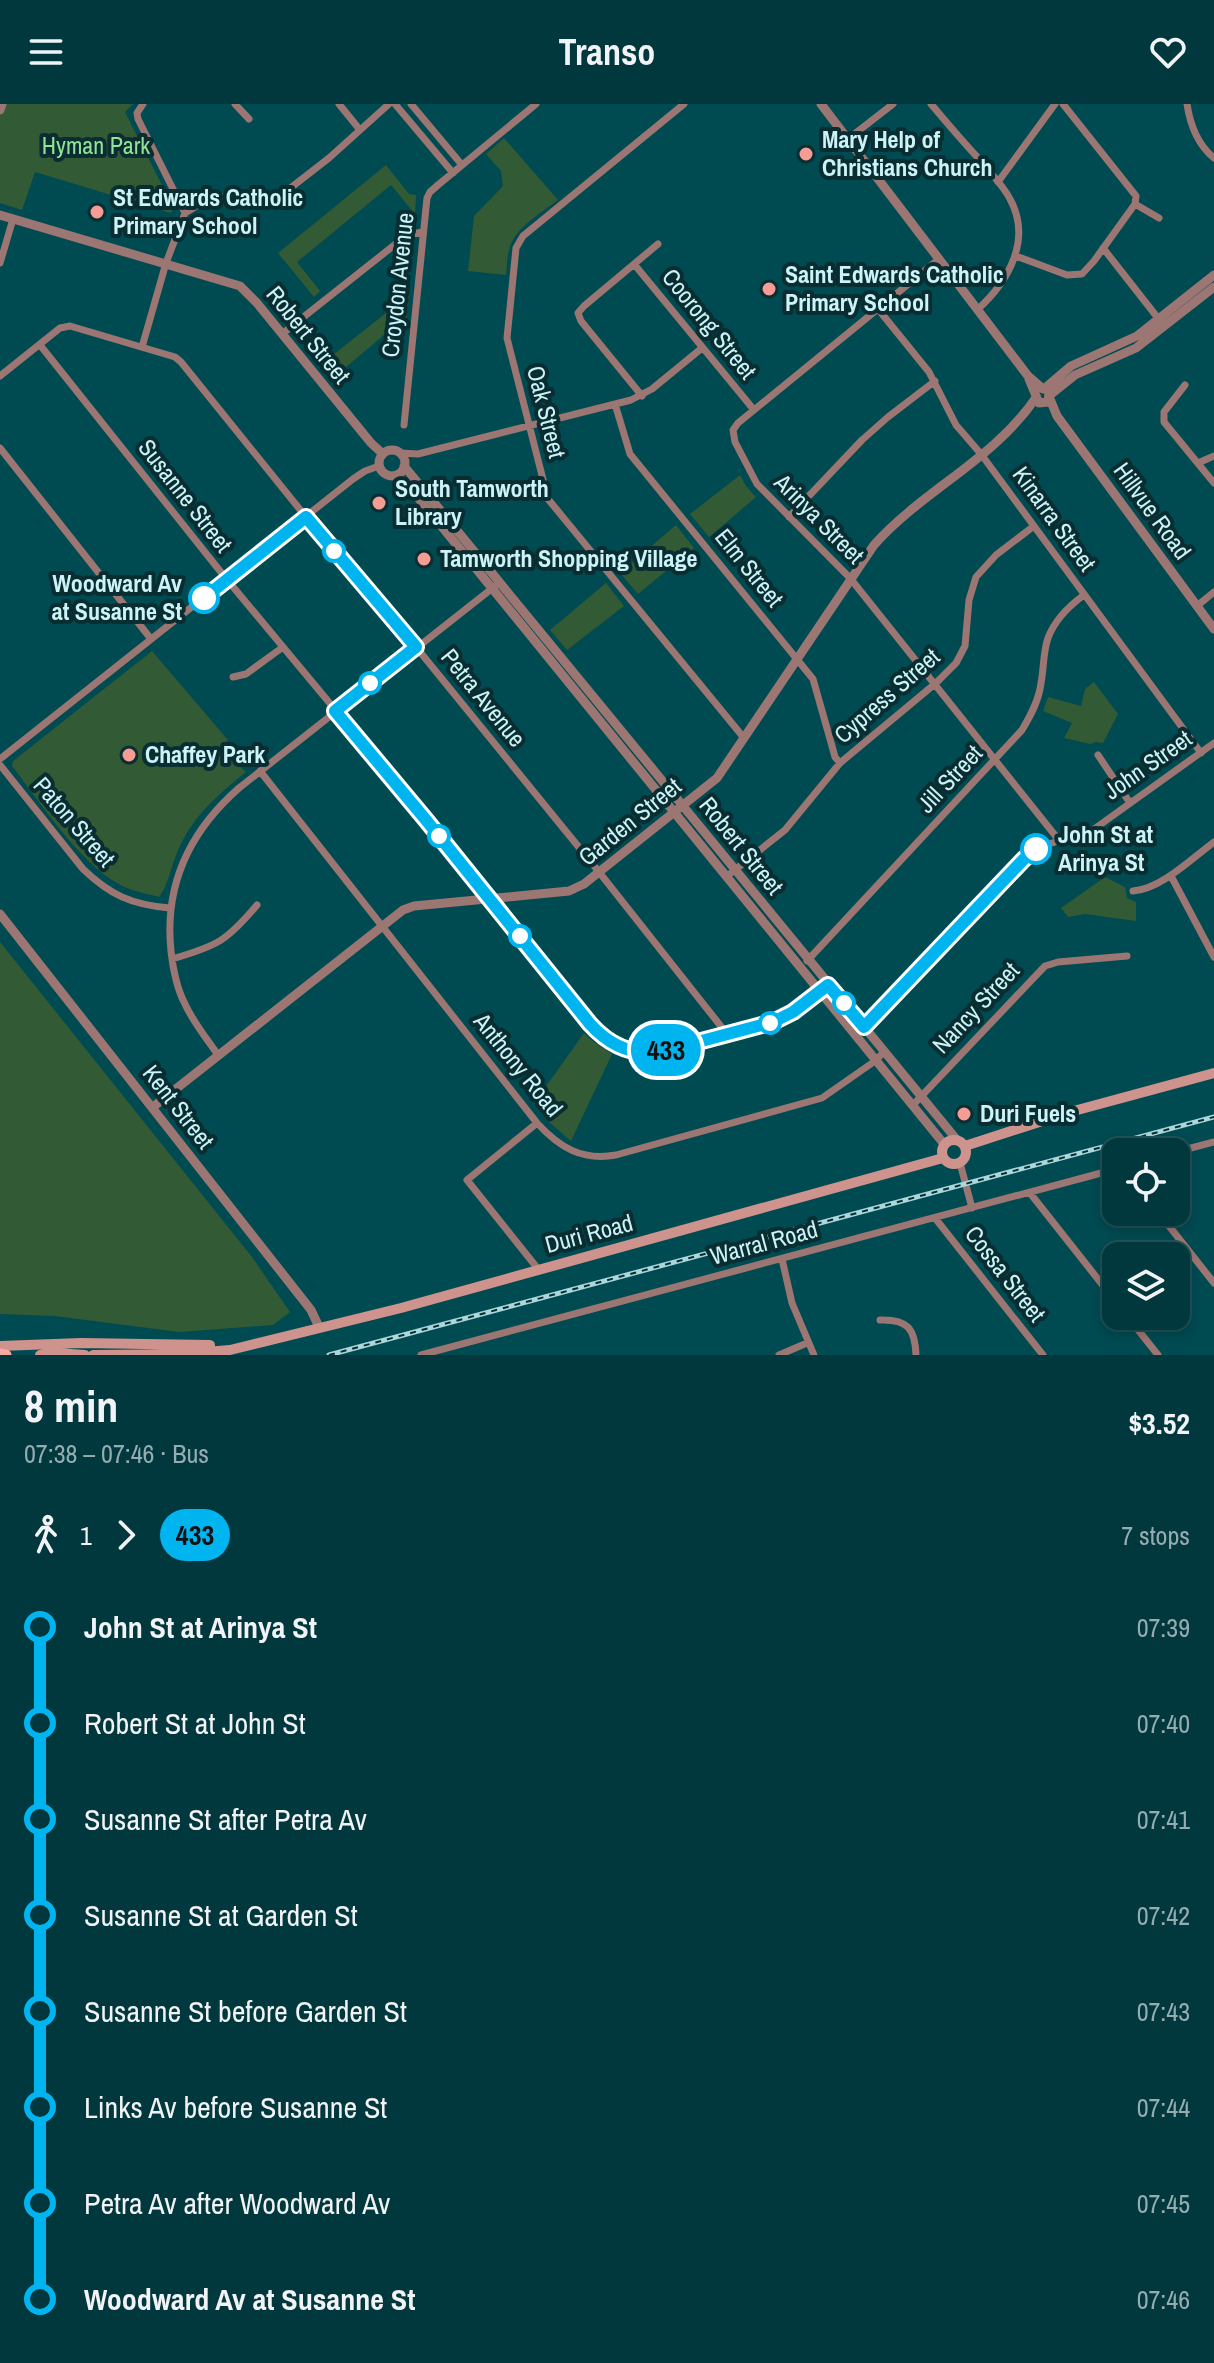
<!DOCTYPE html>
<meta charset="utf-8">
<style>
:root{--surface:#00383d;--page:#0a3f44;--text:#f1f3f6;--muted:#95acb0;--line:#225257}
body{margin:0;font-family:"Archivo Narrow",sans-serif;background:var(--page);color:var(--text);height:100vh;display:flex;flex-direction:column;font-size:30px;white-space:nowrap}
*{box-sizing:border-box;margin:0}
p{font-size:26px;color:var(--muted)}
.icon{flex:none;width:44px;height:44px;fill:none;stroke:currentColor;stroke-width:2;stroke-linecap:round;stroke-linejoin:round}
.map{position:relative;height:1251px;overflow:hidden}
.side{display:flex;flex-direction:column;background:var(--surface);flex:1}
.side>*{flex:none}
.badge{padding:0 16px;border-radius:26px;font-size:28px;line-height:52px}
.controls{position:absolute;left:1102px;top:1034px;display:grid;gap:16px}
.controls a{display:grid;place-items:center;width:88px;height:88px;border-radius:16px;background:var(--surface);box-shadow:0 4px 12px #0003,0 0 0 2px var(--line);font-size:40px}
.map>.badge{position:absolute;translate:-50% -50%;box-shadow:0 0 0 4px #fff}
.legs{display:flex;align-items:center;gap:12px;height:88px;padding:0 24px;font-size:26px}
.legs p{margin-inline-start:auto}
.headline{display:flex;align-items:center;justify-content:space-between;height:136px;padding:0 24px}
h1{font-size:44px;font-weight:700;line-height:60px}
ul{padding:0 24px;list-style:none}
li{display:flex;align-items:center;gap:28px;height:96px;font-size:30px}
li i{display:grid;place-items:center;width:12px;height:100%;margin:0 10px;background:currentColor}
li i::after{content:'';width:20px;height:20px;margin:-10px;border:6px solid;border-radius:50%;background:var(--surface)}
li p{margin-inline-start:auto}
li:first-child i{background:linear-gradient(#0000 50%,currentColor 0)}
li:last-child i{background:linear-gradient(currentColor 50%,#0000 0)}
header{display:flex;justify-content:space-between;align-items:center;height:104px;padding:0 24px;background:var(--surface);font-size:36px;font-weight:700}
.map>svg:first-child{display:block}
.green{fill:#325a34}
.lines{fill:none;stroke-linecap:round;stroke-linejoin:round}
.minor{stroke:#9c7672;stroke-width:7}
.tertiary{stroke:#9c7672;stroke-width:9}
.secondary{stroke:#ce938d;stroke-width:10}
.primary{stroke:#f5a9a2;stroke-width:11}
.rail-casing{stroke:#aad7db;stroke-width:5}
.rail{stroke:#092d31;stroke-width:2;stroke-dasharray:6;stroke-linecap:butt}
.line-1-casing{stroke:#fff;stroke-width:18}
.line-1{stroke:#00b5ef;stroke-width:12}
.poi-dot{fill:#f59c94;stroke:#092d31;stroke-width:3}
.stop-1-dot{fill:#fff;stroke:#00b5ef;stroke-width:4}
.labels{text-anchor:middle;stroke-width:8;stroke-linejoin:round;paint-order:stroke}
.poi-label{font-size:24px;font-weight:bold;fill:#ccf3f7;stroke:#092d31;text-anchor:start}
.park-label{font-size:24px;fill:#90e493;stroke:#092d31}
.street-label{font-size:24px;fill:#ccf3f7;stroke:#092d31}
.stop-label{font-size:24px;font-weight:bold;fill:#ccf3f7;stroke:#092d31;text-anchor:end}
</style>
<header><svg class="icon" aria-label="menu" viewBox="0 0 24 24"><path d="M4 6h16M4 12h16M4 18h16"/></svg>Transo<svg class="icon" aria-label="heart" viewBox="0 0 24 24"><path d="M12 20l-8-8c-3-5 5-10 8-4 3-6 11-1 8 4z"/></svg></header>
<div class="map">
<svg width="1214" height="1251" viewBox="0 0 1214 1251">
<rect width="100%" height="100%" fill="#004a51"/>
<!-- green -->
<path class="green" d="M0,0H133L125,8L173,103L171,109L35,68L22,106L0,99Z
M504,34L558,96C541,109 514,124 509,146C507,154 507,163 506,171L468,167L474,112L503,82L501,67L486,50Z
M386,61L409,90L416,91L415,110L391,81L297,158L320,187L314,193L278,149Z
M409,191L406,225H391L332,275L320,261Z
M740,371L746,382L756,393L709,433L690,410Z
M676,421L694,444L638,490L620,469Z
M606,479L624,502L567,546L550,526Z
M152,547L228,636L219,643L246,668C219,690 195,710 180,742C173,755 168,783 159,793C144,789 130,787 117,779C80,759 39,697 12,662L13,657Z
M1094,578L1118,610L1103,639L1096,638L1090,640L1064,634L1072,619L1043,607L1048,593L1081,602L1085,585Z
M1105,773L1125,783L1127,794L1136,798V817L1085,810L1068,813L1061,804Z
M0,838L252,1153L290,1208L273,1221L179,1228L55,1212L0,1210Z
M584,929L591,936L612,950L571,1037L550,1019L534,999Z"/>
<g class="lines">
<!-- minor -->
<path class="minor" d="M143,0L137,9L138,15L185,109
M235,0L249,15
M339,0L360,26
M395,0L453,69
M411,0L462,61
M684,0L523,132L516,144L507,234L548,395L744,634
M931,0C947,19 963,38 980,56C990,69 1003,81 1010,95C1032,135 1009,177 978,205
M1063,0L1136,92L1135,100L1159,114
M1187,0C1190,20 1198,41 1214,54
M848,35L893,0
M998,78L1055,0
M1103,144L1161,218
M1016,152L1067,171L1082,170L1094,157L1135,100
M939,155L738,319L733,326L735,338L757,380L850,474L1058,735
M0,159L13,115
M634,160L754,306
M878,205L929,268L956,321L981,350L1201,649
M282,230L407,131L423,128
M40,241L224,472L406,691L605,936C622,946 640,951 660,948L773,918L793,908L828,881
M142,243L166,159L185,109L203,98L225,92L264,96L284,89L329,54L389,0
M0,272L60,224L70,222L175,253L181,258L306,413L416,543L599,768L727,930
M1185,281L1164,308V318L1214,379
M642,292L581,217L578,209L584,202L658,140
M615,300L630,350L813,575L832,642L835,653L840,659
M404,321L427,94L430,88L438,81L536,0
M0,344L151,535
M400,349L418,350L631,296L652,285L702,244
M1198,359L1214,352
M789,413L862,336L888,313L935,277
M1197,502L1214,488
M233,573L246,570L283,543
M1098,651L1130,699
M0,655L353,375L365,367L379,362
M0,661L83,765C110,791 132,801 170,804
M260,667L537,1019C560,1044 582,1057 616,1051L822,994L875,957L884,948
M731,769L785,726L840,659L936,579L956,559L965,542L969,496L976,473L996,451L1034,422
M1171,772L1214,853
M1133,787C1161,785 1191,755 1214,738
M172,855C217,842 227,837 257,801
M807,857L1022,626C1031,611 1039,596 1041,579C1044,564 1043,548 1048,534C1055,515 1069,502 1084,491
M856,931L1030,749C1049,736 1069,737 1090,728L1214,639
M218,951C207,935 193,918 185,900C176,883 173,865 171,847C164,781 190,727 239,684L499,479
M913,1001L1045,862L1058,858L1127,852
M537,1019L467,1076L538,1165
M1176,1048L1214,1038
M960,1059L972,1104
M1030,1089L1116,1198
M1158,1108L1214,1179
M935,1114L1043,1251
M782,1155L792,1199L814,1251
M1127,1212L1158,1251
M880,1216C907,1215 915,1224 916,1251
M421,1251L1116,1065
M779,1251L807,1239"/>
<!-- tertiary -->
<path class="tertiary" d="M821,0L1028,272L1043,285
M0,6L2,0
M0,111L240,182L257,199L371,339L383,350
M1029,275L1039,299L1048,298L1049,289
M1044,285L1071,262L1137,232L1214,171
M1050,291L1075,271L1136,244L1214,183
M1050,295L1057,312L1214,525
M379 359a13 13 0 1 1 26 0a13 13 0 1 1-26 0Z
M404,362L957,1036
M396,371L406,379L421,397L944,1040
M0,810L311,1206L319,1223
M153,1003L403,806L414,802L569,787L584,780L717,674L874,441C922,387 994,355 1035,295"/>
<!-- secondary -->
<path class="secondary" d="M942 1048a12 12 0 1 1 24 0a12 12 0 1 1-24 0Z
M965,1042L1070,1008L1214,969
M0,1242L81,1239L210,1241
M40,1251L54,1249L85,1251
M93,1251L183,1250L230,1246L401,1204L943,1054"/>
<!-- primary -->
<path class="primary" d="M0,1250L6,1251"/>
<!-- rail casing -->
<g class="rail-casing">
<path id="rail" d="M329,1251L1214,1013"/>
</g>
<!-- rail -->
<use href="#rail" class="rail"/>
</g>
<g class="lines">
<!-- line-1 casing -->
<g class="line-1-casing">
<path id="line-1" d="M204,494L306,413L416,543L335,607L426,716L590,920C609,941 631,952 660,948L773,918L793,908L828,881L864,923L1024,755L1036,745"/>
</g>
<!-- line-1 -->
<use href="#line-1" class="line-1"/>
</g>
<!-- markers -->
<g class="poi-dot">
<circle cx="806" cy="50" r="8"/>
<circle cx="97" cy="108" r="8"/>
<circle cx="769" cy="185" r="8"/>
<circle cx="379" cy="399" r="8"/>
<circle cx="424" cy="455" r="8"/>
<circle cx="129" cy="651" r="8"/>
<circle cx="964" cy="1010" r="8"/>
</g>
<g class="stop-1-dot">
<circle cx="334" cy="447" r="10"/>
<circle cx="204" cy="494" r="14"/>
<circle cx="370" cy="579" r="10"/>
<circle cx="439" cy="732" r="10"/>
<circle cx="1036" cy="745" r="14"/>
<circle cx="520" cy="832" r="10"/>
<circle cx="844" cy="899" r="10"/>
<circle cx="770" cy="919" r="10"/>
</g>
<g class="labels">
<!-- poi labels -->
<g class="poi-label">
<text x="822" y="44">Mary Help of<tspan x="822" dy="28">Christians Church</tspan></text>
<text x="113" y="102">St Edwards Catholic<tspan x="113" dy="28">Primary School</tspan></text>
<text x="785" y="179">Saint Edwards Catholic<tspan x="785" dy="28">Primary School</tspan></text>
<text x="395" y="393">South Tamworth<tspan x="395" dy="28">Library</tspan></text>
<text x="440" y="463">Tamworth Shopping Village</text>
<text x="145" y="659">Chaffey Park</text>
<text x="980" y="1018">Duri Fuels</text>
</g>
<!-- park labels -->
<g class="park-label">
<text x="96" y="50">Hyman Park</text>
</g>
<!-- street labels -->
<g class="street-label">
<text transform="translate(398 181) rotate(-84)" y="8">Croydon Avenue</text>
<text transform="translate(709 220) rotate(51)" y="8">Coorong Street</text>
<text transform="translate(308 231) rotate(51)" y="8">Robert Street</text>
<text transform="translate(546 308) rotate(76)" y="8">Oak Street</text>
<text transform="translate(185 392) rotate(52)" y="8">Susanne Street</text>
<text transform="translate(1152 407) rotate(54)" y="8">Hillvue Road</text>
<text transform="translate(819 415) rotate(45)" y="8">Arinya Street</text>
<text transform="translate(1054 415) rotate(54)" y="8">Kinarra Street</text>
<text transform="translate(749 464) rotate(51)" y="8">Elm Street</text>
<text transform="translate(887 592) rotate(-41)" y="8">Cypress Street</text>
<text transform="translate(483 594) rotate(51)" y="8">Petra Avenue</text>
<text transform="translate(1148 661) rotate(-35)" y="8">John Street</text>
<text transform="translate(950 675) rotate(-47)" y="8">Jill Street</text>
<text transform="translate(74 718) rotate(49)" y="8">Paton Street</text>
<text transform="translate(630 718) rotate(-39)" y="8">Garden Street</text>
<text transform="translate(741 742) rotate(51)" y="8">Robert Street</text>
<text transform="translate(976 904) rotate(-47)" y="8">Nancy Street</text>
<text transform="translate(518 961) rotate(51)" y="8">Anthony Road</text>
<text transform="translate(178 1003) rotate(52)" y="8">Kent Street</text>
<text transform="translate(589 1130) rotate(-15)" y="8">Duri Road</text>
<text transform="translate(764 1139) rotate(-15)" y="8">Warral Road</text>
<text transform="translate(1005 1170) rotate(52)" y="8">Cossa Street</text>
</g>
<!-- stop labels -->
<g class="stop-label">
<text x="182" y="488">Woodward Av<tspan x="182" dy="28">at Susanne St</tspan></text>
<text x="1058" y="739" text-anchor="start">John St at<tspan x="1058" dy="28">Arinya St</tspan></text>
</g>
</g>
</svg>
<div class="controls">
<a><svg class="icon" aria-label="locate" viewBox="0 0 24 24"><circle cx="12" cy="12" r="6"/><path d="M12 2v4M12 18v4M2 12h4M18 12h4"/></svg></a>
<a><svg class="icon" aria-label="layers" viewBox="0 0 24 24"><path d="M12 4l9 5-9 5-9-5zM3 14l9 5 9-5"/></svg></a>
</div>
<b class="badge" style="left:666px;top:946px;background:#00b5ef;color:#111">433</b>
</div>
<section class="side">
<div class="headline"><div><h1>8 min</h1><p>07:38 – 07:46 · Bus</p></div><b>$3.52</b></div>
<div class="legs"><svg class="icon" aria-label="walk" viewBox="0 0 24 24"><circle cx="13" cy="4" r="2"/><path d="M13 8l-2 6 4 7M11 14l-3 7M7 12l3-4h3l4 4"/></svg>1<svg class="icon" aria-label="forward" viewBox="0 0 24 24"><path d="M9 5l7 7-7 7"/></svg><b class="badge" style="background:#00b5ef;color:#111">433</b><p>7 stops</p></div>
<ul>
<li><i style="color:#00b5ef"></i><b>John St at Arinya St</b><p>07:39</p></li>
<li><i style="color:#00b5ef"></i><span>Robert St at John St</span><p>07:40</p></li>
<li><i style="color:#00b5ef"></i><span>Susanne St after Petra Av</span><p>07:41</p></li>
<li><i style="color:#00b5ef"></i><span>Susanne St at Garden St</span><p>07:42</p></li>
<li><i style="color:#00b5ef"></i><span>Susanne St before Garden St</span><p>07:43</p></li>
<li><i style="color:#00b5ef"></i><span>Links Av before Susanne St</span><p>07:44</p></li>
<li><i style="color:#00b5ef"></i><span>Petra Av after Woodward Av</span><p>07:45</p></li>
<li><i style="color:#00b5ef"></i><b>Woodward Av at Susanne St</b><p>07:46</p></li>
</ul>
</section>
